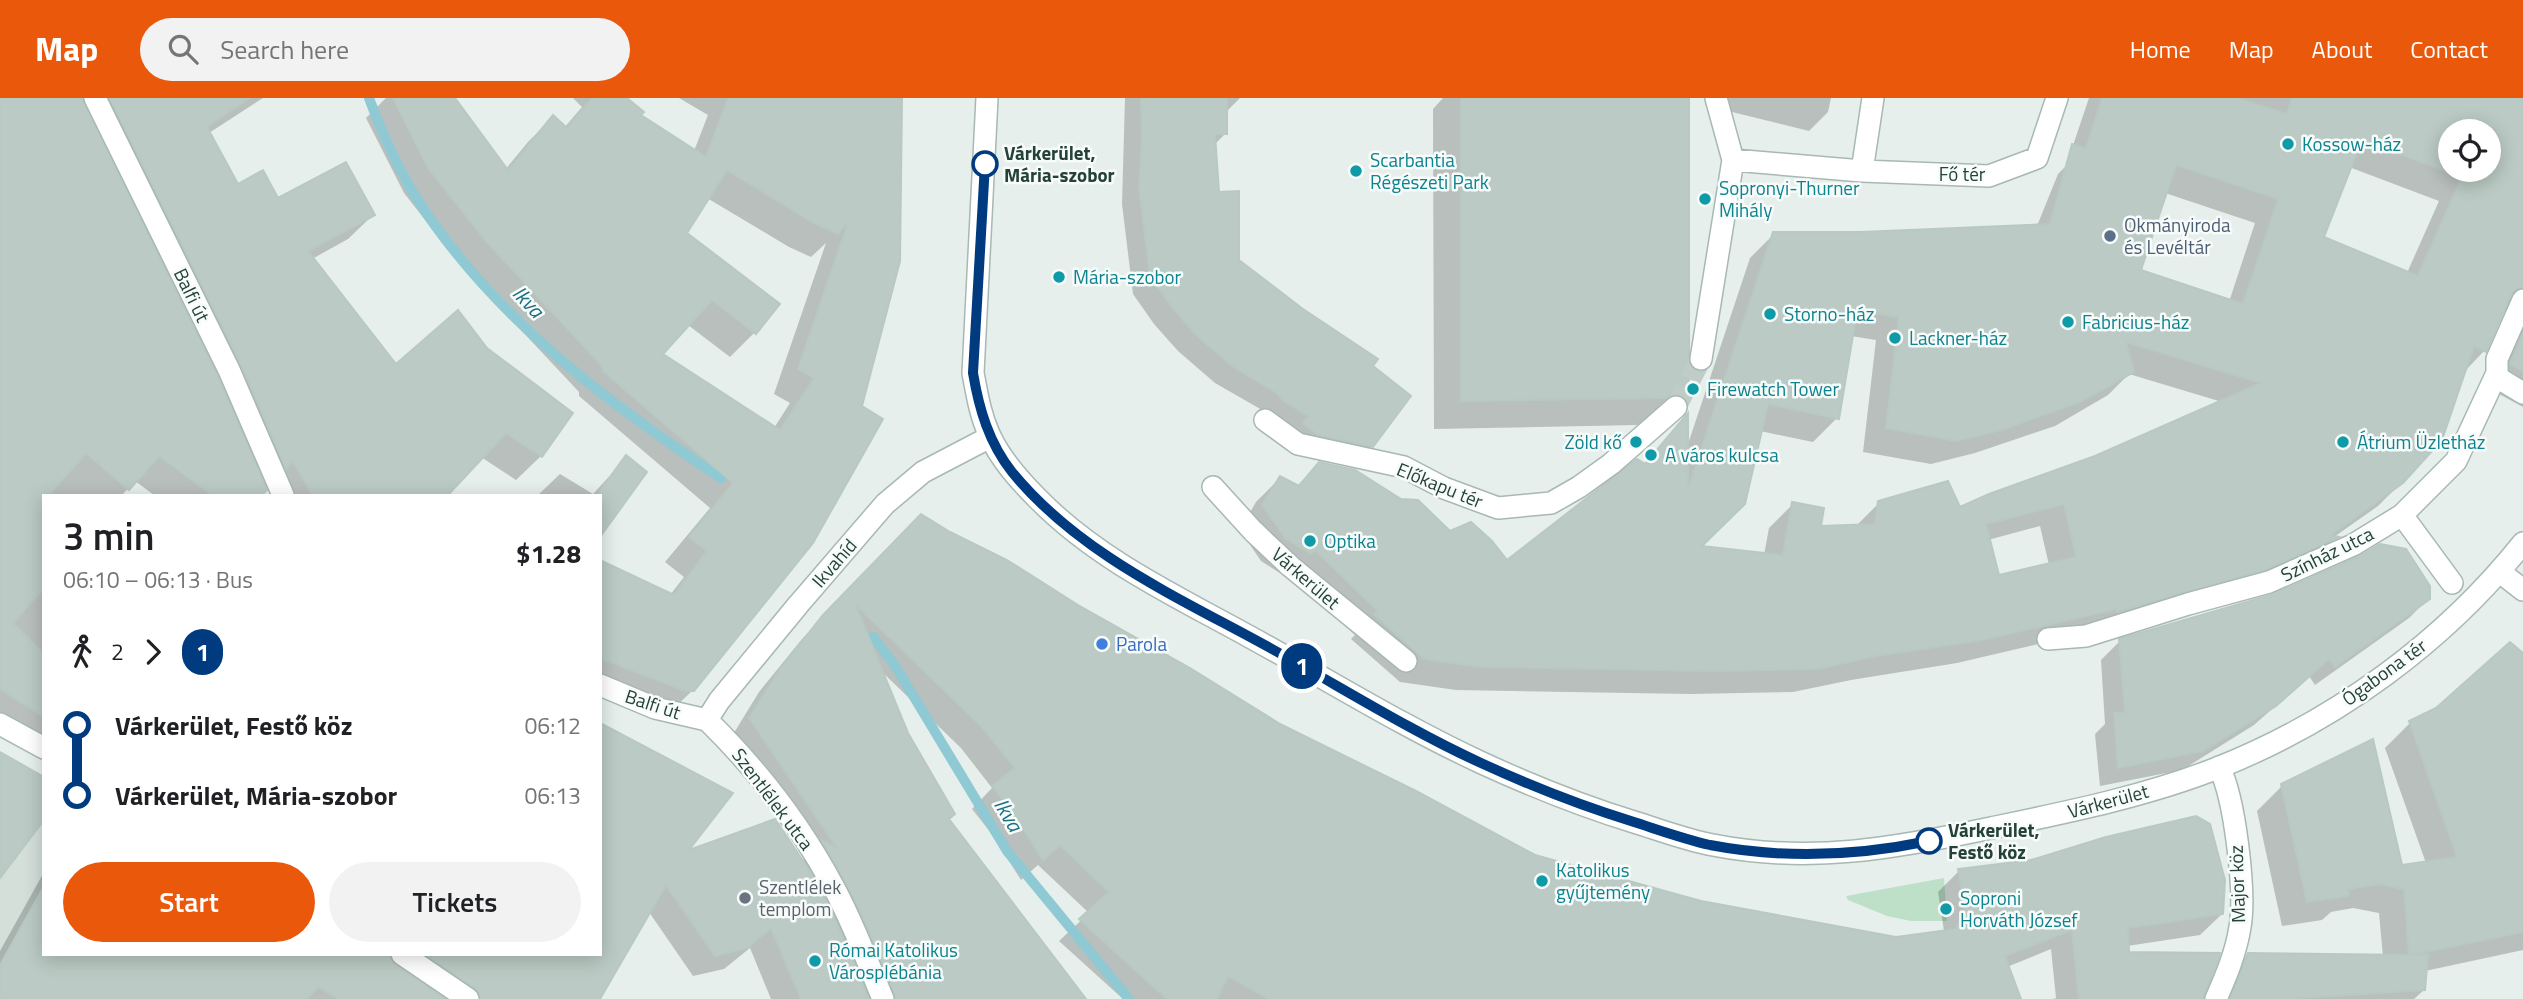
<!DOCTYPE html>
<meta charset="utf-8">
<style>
:root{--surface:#fff;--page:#f2f2f2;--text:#202124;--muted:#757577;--accent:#ea580c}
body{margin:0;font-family:"Titillium Web",sans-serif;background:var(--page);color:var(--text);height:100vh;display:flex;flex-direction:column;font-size:26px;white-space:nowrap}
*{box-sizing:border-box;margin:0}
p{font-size:23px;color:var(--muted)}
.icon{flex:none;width:38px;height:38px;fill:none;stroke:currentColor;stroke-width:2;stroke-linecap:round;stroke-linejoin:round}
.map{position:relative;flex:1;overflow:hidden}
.details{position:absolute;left:42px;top:396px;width:560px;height:462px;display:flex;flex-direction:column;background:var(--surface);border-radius:0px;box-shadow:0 4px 18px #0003}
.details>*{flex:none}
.badge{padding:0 14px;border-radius:23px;font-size:24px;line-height:46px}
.buttons{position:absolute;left:2438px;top:21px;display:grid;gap:14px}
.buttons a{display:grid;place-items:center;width:63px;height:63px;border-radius:50%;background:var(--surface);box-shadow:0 4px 18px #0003;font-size:35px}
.map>.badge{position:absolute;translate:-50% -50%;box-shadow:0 0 0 4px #fff}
.legs{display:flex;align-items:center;gap:10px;height:77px;padding:0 21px;font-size:23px}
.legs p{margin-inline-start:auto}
.summary{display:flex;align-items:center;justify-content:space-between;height:119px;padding:0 21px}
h1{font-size:38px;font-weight:600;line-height:52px}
.cta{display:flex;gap:14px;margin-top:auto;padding:14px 21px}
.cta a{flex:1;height:80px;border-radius:42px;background:var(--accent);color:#fff;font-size:28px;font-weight:600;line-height:80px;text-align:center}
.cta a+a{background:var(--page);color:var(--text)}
ul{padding:0 21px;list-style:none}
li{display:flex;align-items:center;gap:24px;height:70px;font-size:26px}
li i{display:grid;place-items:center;width:10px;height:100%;margin:0 9px;background:currentColor}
li i::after{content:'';width:18px;height:18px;margin:-9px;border:5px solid;border-radius:50%;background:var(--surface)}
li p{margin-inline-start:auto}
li:first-child i{background:linear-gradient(#0000 50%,currentColor 0)}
li:last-child i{background:linear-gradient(currentColor 50%,#0000 0)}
header{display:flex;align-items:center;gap:42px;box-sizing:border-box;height:98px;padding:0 35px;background:var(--accent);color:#fff}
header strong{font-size:33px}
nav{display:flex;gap:38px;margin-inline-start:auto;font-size:24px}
.search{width:490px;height:63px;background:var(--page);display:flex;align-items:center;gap:18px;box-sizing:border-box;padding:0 24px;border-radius:38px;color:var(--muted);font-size:26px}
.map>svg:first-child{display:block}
.built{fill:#d4dfda}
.green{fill:#bfe0c8}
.shadow{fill:#0003;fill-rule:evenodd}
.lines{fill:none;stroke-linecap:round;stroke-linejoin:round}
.stream{stroke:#8ec9d4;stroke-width:10}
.building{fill:#bbcac4;stroke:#b8c9c2;stroke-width:2;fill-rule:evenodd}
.minor-tunnel{stroke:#bfccc8;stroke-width:21;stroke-dasharray:21 10;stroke-linecap:butt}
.minor-casing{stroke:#a8b8b2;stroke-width:24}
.minor{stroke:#fff;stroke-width:21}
.line-1-casing{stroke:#fff;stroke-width:16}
.line-1{stroke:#003b80;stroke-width:10}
.culture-dot{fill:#0f9aa8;stroke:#f7fbf9;stroke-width:2.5}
.stop-1-dot{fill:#fff;stroke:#003b80;stroke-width:3.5}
.service-dot{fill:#5c6f8a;stroke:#f7fbf9;stroke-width:2.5}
.shop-dot{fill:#3f7fe0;stroke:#f7fbf9;stroke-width:2.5}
.worship-dot{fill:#6b7280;stroke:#f7fbf9;stroke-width:2.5}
.labels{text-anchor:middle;stroke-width:5;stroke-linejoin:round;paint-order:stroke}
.culture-label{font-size:19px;fill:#0d838f;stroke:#f7fbf9;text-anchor:start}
.stop-label{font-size:19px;font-weight:bold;fill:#24423a;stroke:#f7fbf9;text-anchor:start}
.street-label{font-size:19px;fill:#24423a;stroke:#f7fbf9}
.service-label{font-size:19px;fill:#4e5e75;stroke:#f7fbf9;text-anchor:start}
.shop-label{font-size:19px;fill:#366cbe;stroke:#f7fbf9;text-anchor:start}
.worship-label{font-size:19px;fill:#5b616d;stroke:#f7fbf9;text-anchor:start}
.water-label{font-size:21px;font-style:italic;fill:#1c6f80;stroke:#f7fbf9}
</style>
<header>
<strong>Map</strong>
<div class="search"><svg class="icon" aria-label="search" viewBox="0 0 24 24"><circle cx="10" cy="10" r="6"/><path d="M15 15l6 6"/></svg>Search here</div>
<nav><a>Home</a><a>Map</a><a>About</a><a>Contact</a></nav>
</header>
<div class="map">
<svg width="2523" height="901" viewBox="0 0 2523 901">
<rect width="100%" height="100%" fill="#e6efeb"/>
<!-- built -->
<path class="built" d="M0,654L44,679V856H75L49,901H0Z"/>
<!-- green -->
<path class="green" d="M1944,780L1947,823H1911L1887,818L1848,802L1846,798Z"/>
<!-- shadow -->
<path class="shadow" d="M0,0H263L209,35L237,88L278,103L373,117L348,141L312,161L396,268L458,214L541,358L516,382L481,359L445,397H273L267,387L259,397H154L135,383L122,397H44V659L0,631Z
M386,0H453L505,72L528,44L553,19L564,30L582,9L573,0H624L638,18L694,53L708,17L679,0H900L898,163L693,592L667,617L600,594V464L670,497L684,479L665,464L710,410L579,298V294L461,168L404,95L366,20ZM707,100L789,149L811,159L826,145L774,296L790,305L774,330L660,256L688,227L730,259L754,235L685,135Z
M1125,0H1240L1225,15V36L1214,47L1217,96L1237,163L1370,268L1372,348L1354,365L1215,285L1178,253L1154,226L1133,196L1122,106Z
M1443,0H1688L1687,299L1659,327L1645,324L1637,327L1434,331L1433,11Z
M1727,0H1831L1828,14L1809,33L1728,13Z
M2089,0H2523V309L2488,290L2513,226L2505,213L2502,214L2484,253L2464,274L2402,384L2378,408L2334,439L2314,462L2094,533L1957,565L1851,582L1793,594L1691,596L1456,592L1400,584L1351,541L1355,537L1290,475L1286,479L1261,463L1240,432L1256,404L1280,380L1297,388L1319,366L1506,464L1643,367L1687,319V349L1750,160L1774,136H1861L2037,128L2058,76L2066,68ZM2450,33H2488V72H2450ZM2349,69L2439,103L2407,175L2321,140ZM2165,95L2255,125L2229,204L2139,174ZM1851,238L1876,242L1863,354L1931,366L1975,355L2055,328L2108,297L2129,276L2222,304L2095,359L1959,411L1879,405L1855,429L1819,430L1793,406L1769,430L1764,457L1699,449L1760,333L1813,344L1837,320ZM2040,428L2049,467L1998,479L1988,442Z
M626,360L600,397H538L560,376L593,396Z
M922,419L1279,628L1534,758L1701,805L1896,841L1944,833L1938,794L1959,773L2222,816L2200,837L2127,848V856L2202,901H2053L2056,900L2051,851L2007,869L2019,901H1123L1059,843L1089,815L1038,767L1021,782L991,735L972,711L992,690L961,650L880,572L906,636L947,722L1084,901H771L750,850L724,871L693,878L649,814L598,901H0V853L44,774V856H600L684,755L801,764L807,759L729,643L759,594L802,541Z
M2359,460L2429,500L2409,520L2315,587L2309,578L2254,627L2182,672L2100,688L2095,636L2105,626L2101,562L2120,543L2275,498Z
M2523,558V852L2425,873L2424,892L2414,901H2239L2251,884L2224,901L2223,882L2248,857L2383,859L2379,815L2353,810L2331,814L2322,822L2282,828L2257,713L2282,688L2401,769L2426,765L2385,650L2410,625L2437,611Z"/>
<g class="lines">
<!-- stream -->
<path class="stream" d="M369,0C382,35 397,69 417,101C492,218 606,304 721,380
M873,539L894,566L1007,753L1129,901"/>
</g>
<!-- building -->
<path class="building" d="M0,0H82L217,277L267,392L262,397H212L159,358L129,392L86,355L49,397H44V490L13,525L44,556V619L0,591Z
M110,0H249L207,29L238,86L263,72L278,100L346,64L375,117L308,153L396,266L458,212L487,250L573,315L542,359L506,335L448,397H312L293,363L286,371L241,266Z
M393,0H455L508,72L553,17L567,30L592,0H627L644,14L641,17L706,59L728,0H902L900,163L862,308L883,321L813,445L694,593H685L600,560V462L674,497L707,453L689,439L733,385L603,273V269L486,143L428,70ZM727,72L814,125L838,136L849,122L798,271L814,280L780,332L663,256L712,202L756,236L780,206L687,135Z
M1141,0H1227V36H1215L1219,94L1239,93V162L1303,211L1378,261L1373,268L1411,298L1373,349L1318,337L1303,325L1308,318L1282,302L1278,296L1232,268L1195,236L1172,209L1150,178L1139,88L1142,39Z
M1461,0H1689V300L1674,296L1666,300L1461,303Z
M2102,0H2237L2287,16L2292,0H2523V189L2516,191L2511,197L2486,254L2474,248L2442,342L2403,385L2331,437L2339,439L2265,472L2117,514V511L1982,542L1876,558L1818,571L1716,573L1480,569L1424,561L1374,516L1378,513L1315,452L1311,456L1286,441L1262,407L1280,378L1299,388L1319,364L1355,372L1401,401L1418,402L1450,433L1471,424L1492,443L1507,462L1637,361L1645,366L1688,315V391L1773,134H1861L2050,126L2072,46L2086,51ZM2450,33H2488V72H2450ZM2362,42L2462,79L2418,178L2324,139ZM2176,67L2278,101L2243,206L2141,172ZM1857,213L1899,219L1886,330L1956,343L2001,332L2080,304L2134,274L2126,244L2261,285L2095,358L1989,396L1960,409L1948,383L1878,403L1875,426L1821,428L1824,410L1792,404L1783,457L1702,448L1745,406L1768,306L1839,321ZM2064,406L2076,459L1999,477L1986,426Z
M2523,235V273L2510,266Z
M626,357L647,374L600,439V393Z
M921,416L950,434L1007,462L1078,507L1190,570L1280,626L1416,693L1535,757L1701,803L1896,839L1956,831L1965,810L1958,771L2031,762L2106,739L2196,718L2210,726L2225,782L2223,816L2128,830L2129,854L2220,855L2218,862L2203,901H2079L2072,832L2005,858L2021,901H1269L1228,878L1217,901H1167L1079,821L1109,794L1060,747L1043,762L1012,713L992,688L1015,670L982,629L855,506L908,635L955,716L949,721L1086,901H896L859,810L821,742L837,750L749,620L780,571L823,517Z
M2380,446L2406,451L2430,488V501L2335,569L2329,561L2276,608L2203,653L2118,670L2114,615H2125L2119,541L2274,496L2358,459Z
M2510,544L2523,555V834L2411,857H2428L2425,892L2286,901H2230L2248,855L2409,857L2404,791L2379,786L2348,791L2349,798L2307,804L2281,686L2373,641L2402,767L2457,759L2409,623L2436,610Z
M600,625L733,695L689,752L775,721L809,772L829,808L869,901H801L771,830L747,850L715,858L666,787L600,901H481L475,890L425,856H600Z
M0,654L44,679V722L0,780Z
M44,788V856H389L395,867L445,901H339L318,889L307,901H0V867Z"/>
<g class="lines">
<!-- minor-tunnel -->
<path class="minor-tunnel" d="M1676,309L1701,261"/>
<!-- minor casing -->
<g class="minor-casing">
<path id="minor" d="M95,0L229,272L283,397
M987,0L973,275C977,296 980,316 989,336C1000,361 1019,382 1038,401C1098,462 1176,498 1250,539C1327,581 1402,628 1482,665C1532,688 1582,708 1634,724C1660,732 1686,742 1713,747C1810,766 1896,750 1991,730C2068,714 2147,698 2220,669C2337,622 2444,544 2523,445
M1716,0L1733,62
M1862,73L1989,78L2037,60L2057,0
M1701,261L1733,62L1862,73L1873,0
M2497,275L2500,281L2523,295
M1265,322L1298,346L1404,369L1444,390L1498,410L1551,405L1579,389L1611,366L1676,309
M1213,389L1253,433L1290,468L1406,563
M2402,417L2452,485
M2500,474L2523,492
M2048,541L2086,538L2188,506L2269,484L2353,447L2402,417L2456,363L2497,275V261L2523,202
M600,587L655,610L707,622
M707,622L719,603L798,507L885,406L923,374L990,339
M707,622C756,670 801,728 833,788C853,824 867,863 883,901
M0,626L44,650
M402,856L468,901
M2216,901C2226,878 2236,855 2240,829C2246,795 2235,700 2219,669"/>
</g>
<!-- minor -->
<use href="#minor" class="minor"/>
</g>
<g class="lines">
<!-- line-1 casing -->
<g class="line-1-casing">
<path id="line-1" d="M985,66L973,275C979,311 989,345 1012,374C1080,457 1180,500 1272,551C1341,589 1409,632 1481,665C1531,688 1582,708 1634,724C1659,732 1684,741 1710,747C1783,761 1857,758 1929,743"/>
</g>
<!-- line-1 -->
<use href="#line-1" class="line-1"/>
</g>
<!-- markers -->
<g class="culture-dot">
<circle cx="2288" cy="46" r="7"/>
<circle cx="1356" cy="73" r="7"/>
<circle cx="1705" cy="101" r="7"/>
<circle cx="1059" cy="179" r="7"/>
<circle cx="1770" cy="216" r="7"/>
<circle cx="2068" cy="224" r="7"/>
<circle cx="1895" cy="240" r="7"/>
<circle cx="1693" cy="291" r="7"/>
<circle cx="1636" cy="344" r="7"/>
<circle cx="2343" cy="344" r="7"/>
<circle cx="1651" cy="357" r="7"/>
<circle cx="1310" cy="443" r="7"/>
<circle cx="1542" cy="783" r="7"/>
<circle cx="1946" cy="811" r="7"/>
<circle cx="815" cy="863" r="7"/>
</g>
<g class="stop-1-dot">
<circle cx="985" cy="66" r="12"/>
<circle cx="1929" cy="743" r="12"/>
</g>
<circle class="service-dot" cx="2110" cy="138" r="7"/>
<circle class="shop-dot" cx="1102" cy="546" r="7"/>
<circle class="worship-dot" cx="745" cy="800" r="7"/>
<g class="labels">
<!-- culture labels -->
<g class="culture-label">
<text x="2302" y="53">Kossow-ház</text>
<text x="1370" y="69">Scarbantia<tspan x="1370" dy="22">Régészeti Park</tspan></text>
<text x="1719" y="97">Sopronyi-Thurner<tspan x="1719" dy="22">Mihály</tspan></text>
<text x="1073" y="186">Mária-szobor</text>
<text x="1784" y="223">Storno-ház</text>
<text x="2082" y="231">Fabricius-ház</text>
<text x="1909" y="247">Lackner-ház</text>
<text x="1707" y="298">Firewatch Tower</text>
<text x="1622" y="351" text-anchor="end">Zöld kő</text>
<text x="2357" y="351">Átrium Üzletház</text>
<text x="1665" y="364">A város kulcsa</text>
<text x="1324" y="450">Optika</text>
<text x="1556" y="779">Katolikus<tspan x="1556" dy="22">gyűjtemény</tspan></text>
<text x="1960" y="807">Soproni<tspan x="1960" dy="22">Horváth József</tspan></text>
<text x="829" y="859">Római Katolikus<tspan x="829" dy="22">Városplébánia</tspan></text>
</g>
<!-- stop labels -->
<g class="stop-label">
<text x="1004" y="62">Várkerület,<tspan x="1004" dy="22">Mária-szobor</tspan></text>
<text x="1948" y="739">Várkerület,<tspan x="1948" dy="22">Festő köz</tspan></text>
</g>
<!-- street labels -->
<g class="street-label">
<text x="1962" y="83">Fő tér</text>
<text transform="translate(192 197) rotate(64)" y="7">Balfi út</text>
<text transform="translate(1440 387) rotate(22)" y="7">Előkapu tér</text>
<text transform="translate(2327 456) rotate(-26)" y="7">Színház utca</text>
<text transform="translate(834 465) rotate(-49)" y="7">Ikvahíd</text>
<text transform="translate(1306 480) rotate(41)" y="7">Várkerület</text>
<text transform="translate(2384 574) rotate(-36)" y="7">Ógabona tér</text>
<text transform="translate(653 606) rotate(18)" y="7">Balfi út</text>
<text transform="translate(773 701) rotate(53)" y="7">Szentlélek utca</text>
<text transform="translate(2108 703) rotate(-15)" y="7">Várkerület</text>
<text transform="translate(2237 786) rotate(-92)" y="7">Major köz</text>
</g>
<!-- service labels -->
<g class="service-label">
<text x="2124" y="134">Okmányiroda<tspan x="2124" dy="22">és Levéltár</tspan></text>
</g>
<!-- shop labels -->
<g class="shop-label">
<text x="1116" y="553">Parola</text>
</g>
<!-- worship labels -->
<g class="worship-label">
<text x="759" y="796">Szentlélek<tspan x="759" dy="22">templom</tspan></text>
</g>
<!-- water labels -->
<g class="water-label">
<text transform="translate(528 204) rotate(47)" y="7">Ikva</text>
<text transform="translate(1008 717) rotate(59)" y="7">Ikva</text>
</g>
</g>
</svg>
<div class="buttons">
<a><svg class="icon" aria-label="locate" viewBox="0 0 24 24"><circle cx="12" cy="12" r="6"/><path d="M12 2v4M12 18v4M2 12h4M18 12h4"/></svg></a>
</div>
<b class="badge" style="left:1302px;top:568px;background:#003b80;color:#fff">1</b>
<section class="details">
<div class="summary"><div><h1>3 min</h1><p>06:10 – 06:13 · Bus</p></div><b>$1.28</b></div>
<div class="legs"><svg class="icon" aria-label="walk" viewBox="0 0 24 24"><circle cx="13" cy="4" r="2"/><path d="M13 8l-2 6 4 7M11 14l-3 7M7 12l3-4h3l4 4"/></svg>2<svg class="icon" aria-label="forward" viewBox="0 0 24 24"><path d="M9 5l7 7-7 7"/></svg><b class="badge" style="background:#003b80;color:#fff">1</b></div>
<ul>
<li><i style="color:#003b80"></i><b>Várkerület, Festő köz</b><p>06:12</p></li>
<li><i style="color:#003b80"></i><b>Várkerület, Mária-szobor</b><p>06:13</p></li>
</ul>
<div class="cta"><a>Start</a><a>Tickets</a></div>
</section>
</div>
